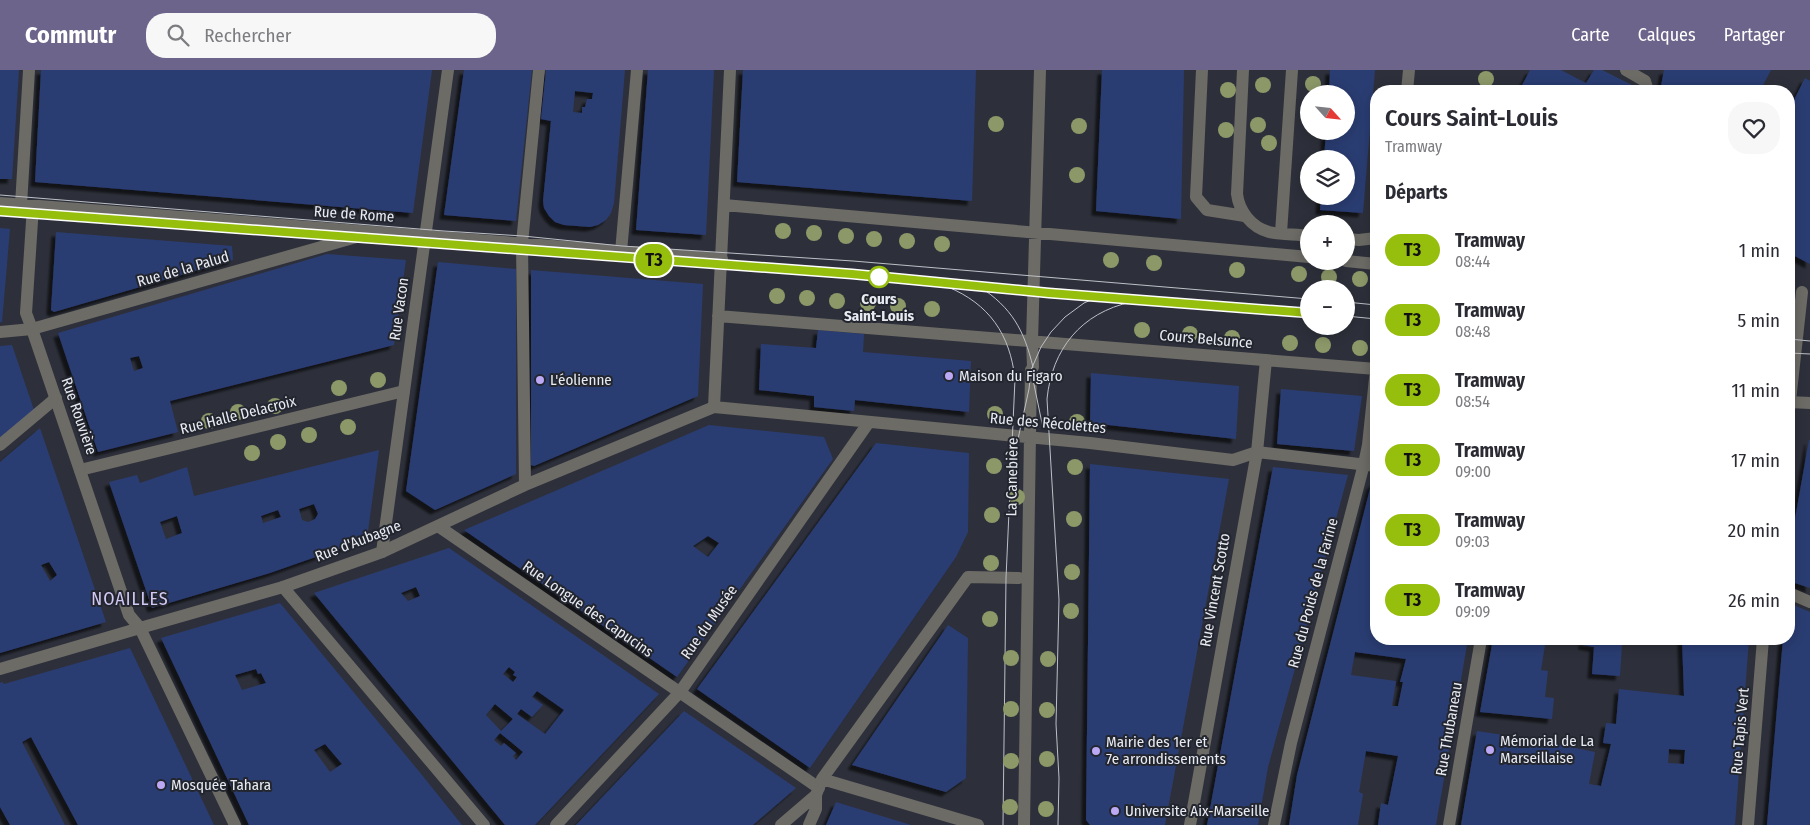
<!DOCTYPE html>
<html lang="fr">
<meta charset="utf-8">
<style>
:root{--surface:#fff;--page:#f7f7f7;--text:#2b2b33;--muted:#7c7c81;--accent:#6c648a}
body{margin:0;font-family:"Fira Sans Condensed",sans-serif;background:var(--page);color:var(--text);height:100vh;display:flex;flex-direction:column;font-size:19px;white-space:nowrap}
*{box-sizing:border-box;margin:0}
p{font-size:16px;color:var(--muted)}
.icon{flex:none;width:28px;height:28px;fill:none;stroke:currentColor;stroke-width:2;stroke-linecap:round;stroke-linejoin:round}
.map{position:relative;flex:1;overflow:hidden}
.side{position:absolute;left:1370px;top:15px;width:425px;height:560px;display:flex;flex-direction:column;background:var(--surface);border-radius:20px;box-shadow:0 2px 12px #0003}
.side>*{flex:none}
.badge{padding:0 10px;border-radius:16px;font-size:18px;line-height:32px}
.needle{width:32px;rotate:117deg}
.fabs{position:absolute;left:1300px;top:15px;display:grid;gap:10px}
.fabs a{display:grid;place-items:center;width:55px;height:55px;border-radius:50%;background:var(--surface);box-shadow:0 2px 12px #0003;font-size:25px}
.map>.badge{position:absolute;translate:-50% -50%;box-shadow:0 0 0 2px #fff}
h2{padding:0 15px;font-size:19px;line-height:45px}
.round{display:grid;place-items:center;flex:none;width:52px;height:52px;border-radius:20px;background:var(--page)}
.overview{display:flex;align-items:center;justify-content:space-between;height:85px;padding:0 15px}
h1{font-size:24px;font-weight:600;line-height:38px}
ul{padding:0;list-style:none}
li{display:flex;align-items:center;gap:15px;height:70px;padding:0 15px}
li div{flex:1}
li b{display:block;font-size:19px}
li em{font-style:normal}
li .badge{min-width:55px;font-weight:700;text-align:center}
header{display:flex;align-items:center;gap:30px;box-sizing:border-box;height:70px;padding:0 25px;background:var(--accent);color:#fff}
header strong{font-size:24px}
nav{display:flex;gap:28px;margin-inline-start:auto;font-size:18px}
.search{width:350px;height:45px;background:var(--page);display:flex;align-items:center;gap:12px;box-sizing:border-box;padding:0 18px;border-radius:20px;color:var(--muted);font-size:19px}
.map>svg:first-child{display:block}
.building{fill:#2b3c72;fill-rule:evenodd;filter:url(#shadow)}
.lines{fill:none;stroke-linecap:round;stroke-linejoin:round}
.service{stroke:#6d6b66;stroke-width:12}
.pedestrian{stroke:#6d6b66;stroke-width:12}
.minor{stroke:#6d6b66;stroke-width:12}
.tram{stroke:#bdc0c7;stroke-width:1}
.tree{fill:#8c9868}
.line-casing{stroke:#fff;stroke-width:11}
.line{stroke:#96be0d;stroke-width:8}
.stop-dot{fill:#fff;stroke:#96be0d;stroke-width:2.5}
.poi-dot{fill:#bca9f5;stroke:#23262f;stroke-width:2}
.labels{text-anchor:middle;stroke-width:4;stroke-linejoin:round;paint-order:stroke}
.street-label{font-size:15px;fill:#e9ebf2;stroke:#23262f}
.stop-label{font-size:15px;font-weight:bold;fill:#e9ebf2;stroke:#23262f}
.poi-label{font-size:15px;fill:#e9ebf2;stroke:#23262f;text-anchor:start}
.quarter-label{font-size:18px;letter-spacing:1px;fill:#d2c9f4;stroke:#23262f}
</style>
<header>
<strong>Commutr</strong>
<div class="search"><svg class="icon" aria-label="search" viewBox="0 0 24 24"><circle cx="10" cy="10" r="6"/><path d="M15 15l6 6"/></svg>Rechercher</div>
<nav><a>Carte</a><a>Calques</a><a>Partager</a></nav>
</header>
<div class="map">
<svg width="1810" height="755" viewBox="0 0 1810 755">
<defs>
<filter id="shadow"><feDropShadow dx="-4.5" dy="4.5" stdDeviation="1" flood-color="#0009"/></filter>
</defs>
<rect width="100%" height="100%" fill="#2d303a"/>
<!-- building -->
<path class="building" d="M0,0H19L12,109H0Z
M41,0H432L413,143L35,112Z
M464,0H532L516,151L444,145Z
M546,0H625L614,133L611,143L606,150L598,155L590,157L564,155L555,152L549,146L544,138L543,131L551,51L541,49ZM575,21L593,23L592,29H587L585,37H582V43L573,42Z
M648,0H714L706,165L636,160Z
M743,0H976L972,131L737,112Z
M1102,0H1184L1181,149L1096,141Z
M1330,0H1375L1363,143L1320,140L1321,126H1346V89H1324L1326,61H1346V24H1329Z
M1530,0H1561L1586,13L1594,0H1602L1636,17L1634,21H1519Z
M1664,0H1771L1760,21H1660Z
M1805,8L1810,11V194L1789,183V40Z
M0,158L10,159L2,252H0Z
M56,162L232,176L233,190L54,242L51,240Z
M327,184L406,190L394,275L170,331L178,362L98,382L58,263ZM139,286L143,298L134,301L130,288Z
M438,192L516,199V404L435,440L406,421Z
M531,200L703,214L698,326L534,396L531,395Z
M818,260L864,264L863,282L971,291L969,342L855,330L854,341L814,337V326L759,320L761,274L816,278Z
M12,275L34,340L0,368V276Z
M1091,303L1239,316L1236,369L1090,353Z
M1281,319L1362,326L1354,381L1277,374Z
M709,355L824,367L833,389L677,607L464,460ZM708,466L719,473L708,487L693,476Z
M40,358L106,552L0,583V392ZM49,492L57,505L50,511L41,495Z
M1809,370H1810V518L1789,511L1791,471Z
M876,373L969,383L968,462L956,487L810,698L697,619Z
M379,380L367,469L270,503L152,538L109,412L137,405L140,413L187,397L194,426ZM314,434L318,444L315,449L308,452L302,450L299,439ZM278,440L281,447L263,453L261,446ZM177,446L182,463L166,469L160,452Z
M1090,394L1229,409L1165,755H1090L1086,750Z
M1273,397L1348,405L1268,697L1258,755H1207Z
M1376,411V569H1468L1436,755H1378L1381,733L1388,735L1398,686L1366,681L1359,722L1363,724L1358,755H1289L1297,705L1323,602L1371,415ZM1355,582L1406,589L1400,612H1403L1398,636H1392L1396,611L1351,605Z
M449,478L659,624L535,755H505L314,523ZM416,517L420,526L408,531L401,523ZM509,597L515,602L513,605L517,607L513,612L503,604ZM537,621L564,640L545,664L517,644L521,639L532,647L543,635L532,627ZM495,634L513,649L501,661L486,645ZM500,663L523,682L516,690L513,686L516,683L504,673L501,676L494,670Z
M280,533L422,705L462,755H249L161,568ZM256,599L258,604L261,603L266,613L242,620L235,605ZM325,674L342,694L330,702L314,680Z
M1789,533L1810,542V755H1767L1783,569H1789Z
M948,555L968,568L966,708L946,722L852,695Z
M1493,569H1546L1541,600L1548,601L1545,627L1554,628L1552,649L1480,642Z
M1682,569H1749L1735,755H1461L1477,661L1537,670L1595,682L1589,714L1601,716L1611,674L1603,673L1606,653L1616,654L1619,619L1684,626ZM1669,679L1685,680L1684,694L1668,693Z
M1583,571L1622,574L1620,606L1592,604L1594,577L1583,575Z
M130,578L214,755H78L31,667L22,672L65,755H10L0,737V613L2,612L4,614Z
M684,641L796,718L753,755H576Z
M836,732L911,755H826Z"/>
<g class="lines">
<!-- service -->
<path class="service" d="M1243,0L1237,124C1239,141 1251,157 1269,162C1281,165 1296,164 1309,166
M1626,0L1645,11L1648,21
M1281,163L1292,0
M1346,169L1359,170L1376,168"/>
<!-- pedestrian -->
<path class="pedestrian" d="M1202,0L1196,127L1207,140L1245,146
M0,133L722,189
M21,135L29,0
M724,135L1309,187
M33,136L26,243L32,259L367,164
M621,182L637,0
M1346,191L1376,194
M718,246L1376,299
M1789,332L1810,333
M714,337L730,0
M0,375L56,328
M1364,394L1368,375L1376,299
M80,400L404,321
M525,415L522,173L539,0
M438,456L819,718
M382,482L525,415L714,337L1090,373L1233,390L1257,382L1266,290
M283,517L484,755
M0,599L140,558L235,755
M822,709L978,755
M556,755L680,622L869,352
M781,755L816,725L822,709L968,507L1019,508
M809,755L816,739V725
M1024,755L1031,300L1033,297L1032,271L1040,0"/>
<!-- minor -->
<path class="minor" d="M1407,21L1409,0
M0,262L32,259L129,545L140,558L283,517L382,482L448,0
M1789,340L1802,222
M1789,523L1810,532
M1190,755L1257,382L1376,396
M1274,755L1291,673L1364,394
M1449,755L1481,569
M1748,755L1763,569"/>
<!-- tram -->
<path class="tram" d="M0,125L444,161L523,166L622,176L853,191L1309,229
M0,141L852,204L1049,223L1309,243
M948,217C989,234 1010,264 1015,309L1006,508L1003,755
M980,217C1012,238 1024,260 1033,297L1031,300L1043,358
M1346,232L1376,235
M1346,246L1376,249
M1789,269L1810,271
M1789,283L1810,284
M1018,369L1029,319L1031,300L1041,277L1051,262L1065,247L1084,233L1098,227
M1058,755L1059,708L1056,654L1059,530L1047,329C1052,279 1081,243 1131,232"/>
</g>
<!-- trees -->
<g class="tree">
<circle cx="1486" cy="9" r="8"/>
<circle cx="1313" cy="14" r="8"/>
<circle cx="1263" cy="15" r="8"/>
<circle cx="1228" cy="20" r="8"/>
<circle cx="996" cy="54" r="8"/>
<circle cx="1258" cy="55" r="8"/>
<circle cx="1079" cy="56" r="8"/>
<circle cx="1226" cy="60" r="8"/>
<circle cx="1269" cy="73" r="8"/>
<circle cx="1077" cy="105" r="8"/>
<circle cx="783" cy="161" r="8"/>
<circle cx="814" cy="163" r="8"/>
<circle cx="846" cy="166" r="8"/>
<circle cx="874" cy="169" r="8"/>
<circle cx="907" cy="171" r="8"/>
<circle cx="942" cy="174" r="8"/>
<circle cx="1111" cy="190" r="8"/>
<circle cx="1154" cy="193" r="8"/>
<circle cx="1237" cy="200" r="8"/>
<circle cx="1299" cy="204" r="8"/>
<circle cx="1329" cy="207" r="8"/>
<circle cx="1360" cy="209" r="8"/>
<circle cx="777" cy="226" r="8"/>
<circle cx="807" cy="228" r="8"/>
<circle cx="837" cy="231" r="8"/>
<circle cx="868" cy="233" r="8"/>
<circle cx="898" cy="236" r="8"/>
<circle cx="932" cy="239" r="8"/>
<circle cx="1142" cy="260" r="8"/>
<circle cx="1190" cy="264" r="8"/>
<circle cx="1232" cy="268" r="8"/>
<circle cx="1290" cy="273" r="8"/>
<circle cx="1323" cy="275" r="8"/>
<circle cx="1360" cy="278" r="8"/>
<circle cx="378" cy="310" r="8"/>
<circle cx="339" cy="318" r="8"/>
<circle cx="275" cy="336" r="8"/>
<circle cx="238" cy="342" r="8"/>
<circle cx="995" cy="344" r="8"/>
<circle cx="209" cy="351" r="8"/>
<circle cx="1077" cy="352" r="8"/>
<circle cx="348" cy="357" r="8"/>
<circle cx="309" cy="365" r="8"/>
<circle cx="278" cy="372" r="8"/>
<circle cx="252" cy="383" r="8"/>
<circle cx="994" cy="396" r="8"/>
<circle cx="1075" cy="397" r="8"/>
<circle cx="1017" cy="427" r="8"/>
<circle cx="992" cy="445" r="8"/>
<circle cx="1074" cy="449" r="8"/>
<circle cx="991" cy="493" r="8"/>
<circle cx="1072" cy="502" r="8"/>
<circle cx="1071" cy="541" r="8"/>
<circle cx="990" cy="549" r="8"/>
<circle cx="1011" cy="588" r="8"/>
<circle cx="1048" cy="589" r="8"/>
<circle cx="1011" cy="639" r="8"/>
<circle cx="1047" cy="640" r="8"/>
<circle cx="1047" cy="689" r="8"/>
<circle cx="1011" cy="691" r="8"/>
<circle cx="1010" cy="737" r="8"/>
<circle cx="1046" cy="739" r="8"/>
</g>
<g class="lines">
<!-- line casing -->
<g class="line-casing">
<path id="line" d="M0,141L852,204L1049,223L1309,243"/>
</g>
<!-- line -->
<use href="#line" class="line"/>
</g>
<!-- markers -->
<circle class="stop-dot" cx="879" cy="207" r="10"/>
<g class="poi-dot">
<circle cx="949" cy="306" r="5"/>
<circle cx="540" cy="310" r="5"/>
<circle cx="1490" cy="680" r="5"/>
<circle cx="1096" cy="681" r="5"/>
<circle cx="161" cy="715" r="5"/>
<circle cx="1115" cy="741" r="5"/>
</g>
<g class="labels">
<!-- street labels -->
<g class="street-label">
<text transform="translate(354 144) rotate(4)" y="5">Rue de Rome</text>
<text transform="translate(183 199) rotate(-16)" y="5">Rue de la Palud</text>
<text transform="translate(399 239) rotate(-82)" y="5">Rue Vacon</text>
<text transform="translate(1206 269) rotate(5)" y="5">Cours Belsunce</text>
<text transform="translate(238 345) rotate(-14)" y="5">Rue Halle Delacroix</text>
<text transform="translate(79 346) rotate(71)" y="5">Rue Rouvière</text>
<text transform="translate(1048 353) rotate(5)" y="5">Rue des Récolettes</text>
<text transform="translate(1012 407) rotate(-89)" y="5">La Canebière</text>
<text transform="translate(358 471) rotate(-21)" y="5">Rue d'Aubagne</text>
<text transform="translate(1215 520) rotate(-80)" y="5">Rue Vincent Scotto</text>
<text transform="translate(1313 523) rotate(-75)" y="5">Rue du Poids de la Farine</text>
<text transform="translate(588 539) rotate(35)" y="5">Rue Longue des Capucins</text>
<text transform="translate(709 552) rotate(-55)" y="5">Rue du Musée</text>
<text transform="translate(1449 659) rotate(-80)" y="5">Rue Thubaneau</text>
<text transform="translate(1740 661) rotate(-85)" y="5">Rue Tapis Vert</text>
</g>
<!-- stop labels -->
<g class="stop-label">
<text x="879" y="234">Cours<tspan x="879" dy="17">Saint-Louis</tspan></text>
</g>
<!-- poi labels -->
<g class="poi-label">
<text x="959" y="311">Maison du Figaro</text>
<text x="550" y="315">L'éolienne</text>
<text x="1500" y="676">Mémorial de La<tspan x="1500" dy="17">Marseillaise</tspan></text>
<text x="1106" y="677">Mairie des 1er et<tspan x="1106" dy="17">7e arrondissements</tspan></text>
<text x="171" y="720">Mosquée Tahara</text>
<text x="1125" y="746">Universite Aix-Marseille</text>
</g>
<!-- quarter labels -->
<g class="quarter-label">
<text x="130" y="535">NOAILLES</text>
</g>
</g>
</svg>
<div class="fabs">
<a><svg class="needle" viewBox="-14 -14 28 28"><path d="M0-13l5 13h-10z" fill="#e53935"/><path d="M0 13l5-13h-10z" fill="#7c7c81"/></svg></a>
<a><svg class="icon" aria-label="layers" viewBox="0 0 24 24"><path d="M12 4l9 5-9 5-9-5zM3 14l9 5 9-5"/></svg></a>
<a>+</a>
<a>−</a>
</div>
<b class="badge" style="left:654px;top:190px;background:#96be0d;color:#111">T3</b>
<section class="side">
<div class="overview"><div><h1>Cours Saint-Louis</h1><p>Tramway</p></div><a class="round"><svg class="icon" aria-label="heart" viewBox="0 0 24 24"><path d="M12 20l-8-8c-3-5 5-10 8-4 3-6 11-1 8 4z"/></svg></a></div>
<h2>Départs</h2>
<ul>
<li><span class="badge" style="background:#96be0d;color:#111">T3</span><div><b>Tramway</b><p>08:44</p></div><em>1 min</em></li>
<li><span class="badge" style="background:#96be0d;color:#111">T3</span><div><b>Tramway</b><p>08:48</p></div><em>5 min</em></li>
<li><span class="badge" style="background:#96be0d;color:#111">T3</span><div><b>Tramway</b><p>08:54</p></div><em>11 min</em></li>
<li><span class="badge" style="background:#96be0d;color:#111">T3</span><div><b>Tramway</b><p>09:00</p></div><em>17 min</em></li>
<li><span class="badge" style="background:#96be0d;color:#111">T3</span><div><b>Tramway</b><p>09:03</p></div><em>20 min</em></li>
<li><span class="badge" style="background:#96be0d;color:#111">T3</span><div><b>Tramway</b><p>09:09</p></div><em>26 min</em></li>
</ul>
</section>
</div>
